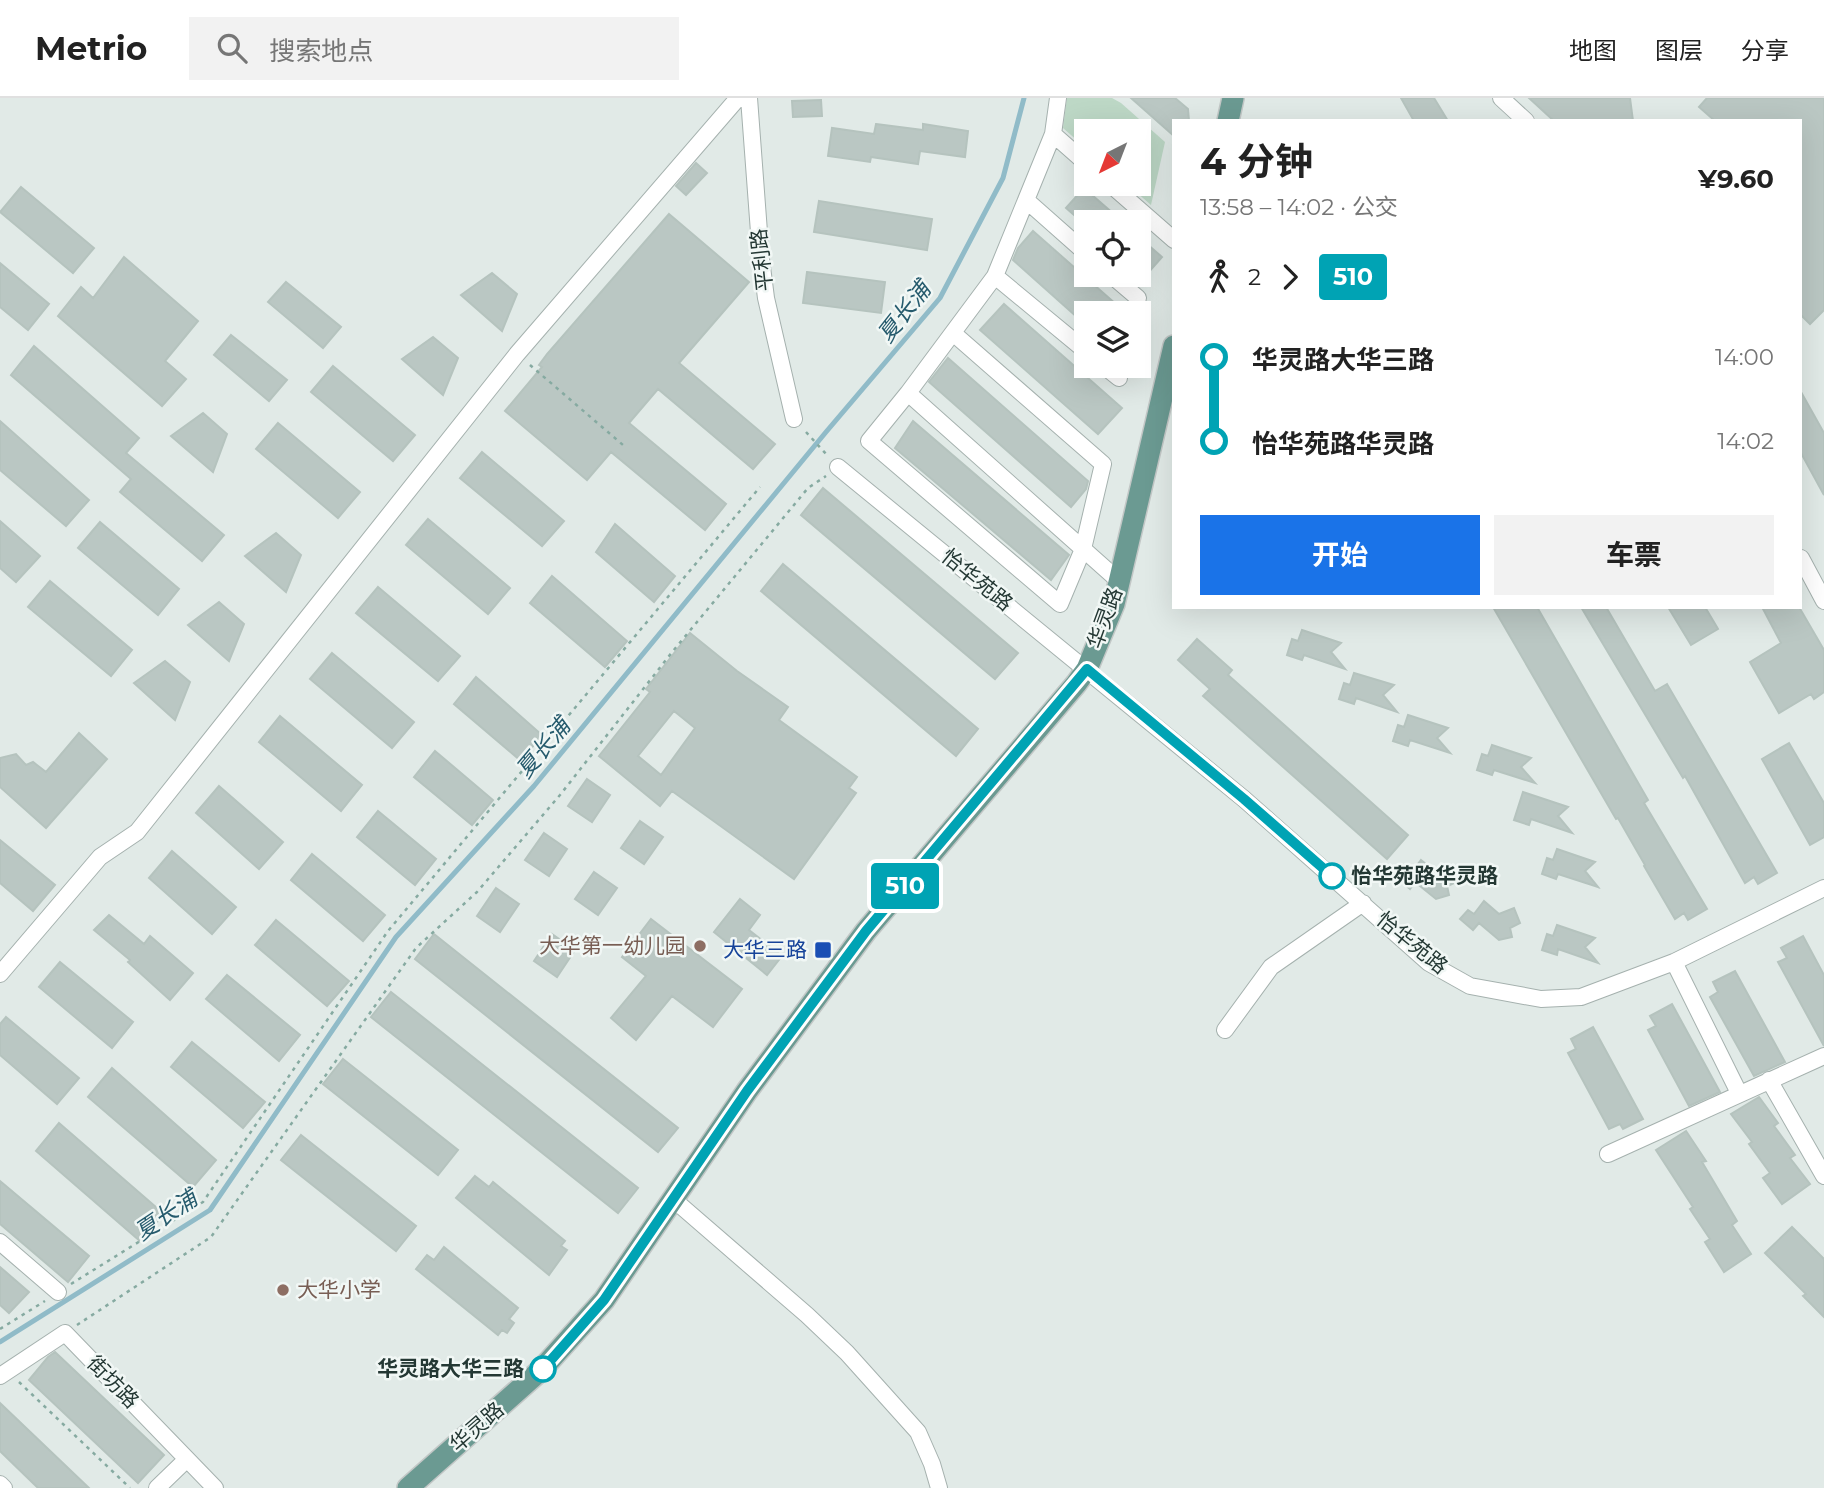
<!DOCTYPE html>
<html lang="zh">
<meta charset="utf-8">
<style>
:root{--surface:#fff;--page:#f2f2f2;--text:#222;--muted:#767676;--line:#e0e0e0;--accent:#1a73e8}
body{margin:0;font-family:Montserrat,"Noto Sans SC",sans-serif;background:var(--page);color:var(--text);height:100vh;display:flex;flex-direction:column;font-size:26px;white-space:nowrap}
*{box-sizing:border-box;margin:0}
p{font-size:23px;color:var(--muted)}
.icon{flex:none;width:38px;height:38px;fill:none;stroke:currentColor;stroke-width:2;stroke-linecap:round;stroke-linejoin:round}
.map{position:relative;flex:1;overflow:hidden}
.panel{position:absolute;left:1172px;top:21px;width:630px;height:490px;display:flex;flex-direction:column;background:var(--surface);border-radius:0px;box-shadow:0 7px 28px #0002}
.panel>*{flex:none}
.badge{padding:0 14px;border-radius:5px;font-size:24px;line-height:46px}
.needle{width:46px;rotate:222deg}
.controls{position:absolute;left:1074px;top:21px;display:grid;gap:14px}
.controls a{display:grid;place-items:center;width:77px;height:77px;border-radius:0px;background:var(--surface);box-shadow:0 7px 28px #0002;font-size:35px}
.map>.badge{position:absolute;translate:-50% -50%;box-shadow:0 0 0 4px #fff}
.legs{display:flex;align-items:center;gap:10px;height:77px;padding:0 28px;font-size:23px}
.legs p{margin-inline-start:auto}
.summary{display:flex;align-items:center;justify-content:space-between;height:119px;padding:0 28px}
h1{font-size:38px;font-weight:700;line-height:52px}
.primary-button{display:flex;gap:14px;margin-top:auto;padding:14px 28px}
.primary-button a{flex:1;height:80px;border-radius:0px;background:var(--accent);color:#fff;font-size:28px;font-weight:700;line-height:80px;text-align:center}
.primary-button a+a{background:var(--page);color:var(--text)}
ul{padding:0 28px;list-style:none}
li{display:flex;align-items:center;gap:24px;height:84px;font-size:26px}
li i{display:grid;place-items:center;width:10px;height:100%;margin:0 9px;background:currentColor}
li i::after{content:'';width:18px;height:18px;margin:-9px;border:5px solid;border-radius:50%;background:var(--surface)}
li p{margin-inline-start:auto}
li:first-child i{background:linear-gradient(#0000 50%,currentColor 0)}
li:last-child i{background:linear-gradient(currentColor 50%,#0000 0)}
header{display:flex;align-items:center;gap:42px;box-sizing:border-box;height:98px;padding:0 35px;background:var(--surface);border-bottom:2px solid var(--line)}
header strong{font-size:33px}
nav{display:flex;gap:38px;margin-inline-start:auto;font-size:24px}
.search{width:490px;height:63px;background:var(--page);display:flex;align-items:center;gap:18px;box-sizing:border-box;padding:0 24px;border-radius:0px;color:var(--muted);font-size:26px}
.map>svg:first-child{display:block}
.green{fill:#bdd8c6}
.lines{fill:none;stroke-linecap:round;stroke-linejoin:round}
.stream{stroke:#90bbc8;stroke-width:5}
.building{fill:#bac7c3;stroke:#b5c3be;stroke-width:2;fill-rule:evenodd}
.minor-casing{stroke:#a5b1ae;stroke-width:18}
.major-casing{stroke:#c2c7c6;stroke-width:24}
.path{stroke:#86aaa1;stroke-width:2.5;stroke-dasharray:3.5 5;stroke-linecap:butt}
.minor{stroke:#fff;stroke-width:16}
.major{stroke:#6b9a92;stroke-width:21}
.line-1-casing{stroke:#fff;stroke-width:16}
.line-1{stroke:#00a3b4;stroke-width:10}
.stop-1-dot{fill:#fff;stroke:#00a3b4;stroke-width:3.5}
.education-dot{fill:#8d6e63;stroke:#f1f7f5;stroke-width:2.5}
.transit-dot{fill:#1a4fb4;stroke:#f1f7f5;stroke-width:2.5}
.labels{text-anchor:middle;stroke-width:5;stroke-linejoin:round;paint-order:stroke}
.street-label{font-size:21px;fill:#243834;stroke:#f1f7f5}
.stop-label{font-size:21px;font-weight:bold;fill:#243834;stroke:#f1f7f5;text-anchor:start}
.education-label{font-size:21px;fill:#785e54;stroke:#f1f7f5;text-anchor:end}
.transit-label{font-size:21px;fill:#164399;stroke:#f1f7f5;text-anchor:end}
.water-label{font-size:23px;font-style:italic;fill:#265b6d;stroke:#f1f7f5}
</style>
<header>
<strong>Metrio</strong>
<div class="search"><svg class="icon" aria-label="search" viewBox="0 0 24 24"><circle cx="10" cy="10" r="6"/><path d="M15 15l6 6"/></svg>搜索地点</div>
<nav><a>地图</a><a>图层</a><a>分享</a></nav>
</header>
<div class="map">
<svg width="1824" height="1390" viewBox="0 0 1824 1390">
<rect width="100%" height="100%" fill="#e1eae7"/>
<!-- green -->
<path class="green" d="M1067,0H1112L1121,5L1165,44L1151,107L1127,86H1139V33H1087V51L1063,30Z"/>
<g class="lines">
<!-- stream -->
<path class="stream" d="M0,1244L210,1112L396,839L534,688L826,334L940,200L1003,80L1024,0"/>
</g>
<!-- building -->
<path class="building" d="M1131,0H1175L1188,11L1189,23H1174V38Z
M1401,0H1434L1448,23H1414Z
M1529,0H1630L1633,23H1554Z
M1707,0H1824V212L1810,226L1801,217V23H1715L1699,9Z
M821,2L822,18L793,19L792,3Z
M876,26L923,32V26L968,33L965,59L920,53L918,66L871,59L870,64L828,58L832,30L874,36Z
M696,65L707,75L686,97L676,88Z
M21,89L94,150L73,175L0,114Z
M1084,90L1123,124H1082L1066,110Z
M819,103L932,121L927,152L814,134Z
M669,116L749,184L679,265L775,346L753,371L658,291L629,325L726,406L705,432L611,354L587,382L505,313L542,269L539,267L547,256Z
M1033,133L1126,215H1087V228L1013,162L1018,150Z
M1139,139L1162,159L1139,185Z
M124,159L198,223L165,263L186,281L162,308L58,218L81,189L93,200Z
M0,165L49,206L28,232L0,209Z
M807,174L885,184L881,215L803,205Z
M492,175L517,196L502,233L461,197Z
M286,184L341,229L323,250L268,204Z
M1004,206L1122,310L1098,336L980,232Z
M231,237L287,282L269,303L214,257Z
M433,239L458,260L443,297L402,261Z
M34,248L139,340L126,355L224,437L202,463L120,394L131,381L11,277Z
M948,260L1088,383L1086,391L1071,409L929,284Z
M333,268L415,337L393,363L311,294Z
M1801,294L1824,335V397L1801,355Z
M203,315L227,336L213,374L171,338Z
M0,323L89,402L66,428L0,372Z
M913,323L1069,457L1051,482L895,350Z
M278,325L360,394L338,420L256,351Z
M482,354L564,423L542,448L460,380Z
M823,390L1018,555L995,581L801,417Z
M428,421L510,490L488,516L406,447Z
M0,423L40,458L16,484L0,470Z
M100,424L179,491L158,517L78,450Z
M615,426L675,478L654,504L596,454Z
M276,435L301,457L286,494L245,458Z
M783,466L978,631L956,658L761,493Z
M552,478L627,543L605,569L530,505Z
M50,483L132,552L111,578L28,509Z
M378,489L460,558L438,583L356,515Z
M219,504L244,526L229,563L188,527Z
M1493,509H1537L1648,702L1644,705L1707,811L1688,822L1684,815L1675,821L1644,768L1645,767L1618,720L1616,721Z
M1581,509H1606L1655,593L1667,586L1777,775L1758,786L1754,779L1745,785L1685,678L1683,680Z
M1668,509H1705L1718,531L1691,547Z
M1762,509H1799L1824,552V594L1814,601L1811,596L1779,615L1750,564L1781,545Z
M1302,532L1341,545L1331,554L1345,571L1304,557L1302,562L1287,557L1292,541L1298,543Z
M690,535L737,573L788,609L779,622L857,679L849,690L856,695L794,781L672,693L660,708L599,658L650,594L646,591ZM674,613L695,630L661,677L638,658Z
M1197,541L1232,572L1228,577L1408,737L1387,761L1203,598L1210,591L1178,562Z
M332,555L414,624L392,650L310,581Z
M165,563L190,584L175,622L134,585Z
M1354,575L1394,587L1383,597L1397,614L1356,600L1354,606L1339,601L1344,585L1350,587Z
M476,579L542,637L521,663L454,606Z
M1408,617L1448,630L1437,640L1450,655L1410,642L1408,648L1393,643L1398,627L1404,629Z
M280,618L362,687L341,713L259,644Z
M79,635L107,661L46,730L0,689V660L16,656L26,667L33,664L46,674Z
M1789,645L1824,705V739L1810,747L1762,661Z
M1492,647L1531,660L1521,669L1535,685L1494,672L1492,677L1477,672L1482,656L1488,658Z
M435,653L493,702L472,727L414,679Z
M587,681L610,697L592,724L568,708Z
M219,688L283,744L259,771L196,715Z
M1523,694L1568,709L1558,718L1572,735L1531,721L1529,727L1514,722Z
M378,713L436,761L415,787L357,739Z
M640,723L663,739L644,766L621,750Z
M544,735L567,751L549,778L525,762Z
M0,742L55,787L33,813L0,785Z
M1557,751L1595,764L1585,773L1598,789L1558,776L1556,781L1542,776L1547,760L1553,762Z
M172,753L236,809L212,836L149,780Z
M312,756L385,817L363,843L291,782Z
M1421,762L1436,774L1451,768L1457,784L1447,788L1449,797L1436,801L1415,784L1410,791L1397,780L1405,770L1411,775Z
M594,774L617,790L598,817L575,801Z
M496,790L519,806L500,834L477,818Z
M740,801L760,817L749,832L782,858L767,877L714,834Z
M1484,803L1499,816L1514,810L1520,825L1510,830L1512,839L1499,842L1479,825L1473,832L1460,821L1468,812L1474,816Z
M109,817L144,846L150,838L193,875L170,902L128,864L130,862L94,832Z
M651,821L742,891L713,929L672,898L636,942L611,920L646,878L622,859Z
M276,822L349,883L327,908L255,847Z
M1557,827L1595,840L1585,849L1598,865L1558,851L1557,857L1542,852L1547,836L1553,838Z
M434,836L678,1030L658,1054L415,861Z
M552,836L575,852L557,879L534,863Z
M1803,838L1824,877V948L1778,864L1787,860L1781,850Z
M60,864L133,924L112,950L39,889Z
M1735,873L1785,964L1754,978L1710,899L1718,894L1713,884Z
M227,877L300,937L279,963L206,901Z
M391,894L638,1090L618,1115L371,919Z
M1672,906L1720,994L1689,1008L1648,932L1656,928L1650,918Z
M6,919L79,980L57,1006L0,957V926Z
M1593,929L1643,1021L1623,1031L1620,1026L1609,1031L1568,955L1576,951L1571,941Z
M192,944L265,1004L243,1030L171,969Z
M343,961L458,1052L438,1077L323,986Z
M112,970L216,1062L193,1089L88,999Z
M1759,999L1778,1025L1774,1028L1795,1057L1790,1060L1810,1086L1782,1106L1763,1080L1770,1075L1749,1046L1752,1044L1731,1016Z
M59,1025L164,1116L140,1143L36,1053Z
M1686,1033L1706,1063L1702,1064L1737,1123L1732,1127L1751,1156L1724,1174L1705,1144L1710,1141L1690,1111L1693,1109L1656,1052Z
M301,1037L416,1128L396,1153L281,1062Z
M475,1078L489,1089L493,1084L565,1143L561,1148L567,1152L549,1177L456,1100Z
M0,1083L89,1158L68,1184L0,1126Z
M1792,1129L1824,1161V1219L1803,1198L1806,1196L1765,1155Z
M444,1149L518,1210L509,1221L514,1225L507,1235L502,1232L498,1237L416,1171L427,1157L434,1162Z
M0,1169L29,1194L9,1215L0,1207Z
M55,1254L164,1357L138,1385L29,1282L48,1259Z
M0,1305L89,1390H38L0,1353Z"/>
<g class="lines">
<!-- minor casing -->
<g class="minor-casing">
<path id="minor" d="M749,0L761,161L766,200L794,321
M1058,0L1053,36L995,178L908,295L1119,483
M1501,0L1526,23
M1053,36L1087,66
M1110,86L1174,142
M1026,102L1087,156
M1111,177L1138,200
M995,178L1087,254
M1104,268L1119,280
M908,295L869,343L1060,506L1083,451L1103,366L953,235
M838,369L1244,701L1429,865L1470,888L1541,901L1581,899L1674,864L1824,790
M1801,460L1824,503
M1674,864L1739,995
M0,876L100,759L137,734L517,256L738,0
M1225,932L1271,869L1363,805
M1769,982L1824,1078
M1608,1056L1824,958
M673,1101L807,1217L847,1255L918,1334L932,1366L939,1390
M0,1144L58,1194
M0,1278L65,1235L215,1390
M0,1386L4,1390
M157,1390L187,1361"/>
</g>
<!-- major casing -->
<g class="major-casing">
<path id="major" d="M1228,23L1233,0
M408,1390L542,1271L604,1202L747,993L866,833L1076,586L1087,571L1114,506L1174,248"/>
</g>
<!-- path -->
<path class="path" d="M530,267L623,347
M806,334L827,357
M71,1186L203,1104L388,833L760,389
M77,1227L211,1139L416,850L477,794L560,697L673,553L808,390L826,378
M0,1231L45,1203
M19,1284L130,1390"/>
<!-- minor -->
<use href="#minor" class="minor"/>
<!-- major -->
<use href="#major" class="major"/>
</g>
<g class="lines">
<!-- line-1 casing -->
<g class="line-1-casing">
<path id="line-1" d="M543,1271L604,1202L747,993L866,833L1087,571L1244,701L1332,778"/>
</g>
<!-- line-1 -->
<use href="#line-1" class="line-1"/>
</g>
<!-- markers -->
<g class="stop-1-dot">
<circle cx="1332" cy="778" r="12"/>
<circle cx="543" cy="1271" r="12"/>
</g>
<g class="education-dot">
<circle cx="700" cy="848" r="7"/>
<circle cx="283" cy="1192" r="7"/>
</g>
<rect class="transit-dot" x="814" y="843" width="18" height="18" rx="3.5"/>
<g class="labels">
<!-- street labels -->
<g class="street-label">
<text transform="translate(762 162) rotate(-96)" y="7">平利路</text>
<text transform="translate(977 482) rotate(39)" y="7">怡华苑路</text>
<text transform="translate(1105 520) rotate(-70)" y="7">华灵路</text>
<text transform="translate(1412 845) rotate(39)" y="7">怡华苑路</text>
<text transform="translate(113 1284) rotate(46)" y="7">街坊路</text>
<text transform="translate(477 1329) rotate(-41)" y="7">华灵路</text>
</g>
<!-- stop labels -->
<g class="stop-label">
<text x="1351" y="785">怡华苑路华灵路</text>
<text x="524" y="1278" text-anchor="end">华灵路大华三路</text>
</g>
<!-- education labels -->
<g class="education-label">
<text x="686" y="855">大华第一幼儿园</text>
<text x="297" y="1199" text-anchor="start">大华小学</text>
</g>
<!-- transit labels -->
<g class="transit-label">
<text x="807" y="859">大华三路</text>
</g>
<!-- water labels -->
<g class="water-label">
<text transform="translate(904 214) rotate(-52)" y="8">夏长浦</text>
<text transform="translate(543 650) rotate(-50)" y="8">夏长浦</text>
<text transform="translate(166 1117) rotate(-34)" y="8">夏长浦</text>
</g>
</g>
</svg>
<div class="controls">
<a><svg class="needle" viewBox="-14 -14 28 28"><path d="M0-13l5 13h-10z" fill="#e53935"/><path d="M0 13l5-13h-10z" fill="#767676"/></svg></a>
<a><svg class="icon" aria-label="locate" viewBox="0 0 24 24"><circle cx="12" cy="12" r="6"/><path d="M12 2v4M12 18v4M2 12h4M18 12h4"/></svg></a>
<a><svg class="icon" aria-label="layers" viewBox="0 0 24 24"><path d="M12 4l9 5-9 5-9-5zM3 14l9 5 9-5"/></svg></a>
</div>
<b class="badge" style="left:905px;top:788px;background:#00a3b4;color:#fff">510</b>
<section class="panel">
<div class="summary"><div><h1>4 分钟</h1><p>13:58 – 14:02 · 公交</p></div><b>¥9.60</b></div>
<div class="legs"><svg class="icon" aria-label="walk" viewBox="0 0 24 24"><circle cx="13" cy="4" r="2"/><path d="M13 8l-2 6 4 7M11 14l-3 7M7 12l3-4h3l4 4"/></svg>2<svg class="icon" aria-label="forward" viewBox="0 0 24 24"><path d="M9 5l7 7-7 7"/></svg><b class="badge" style="background:#00a3b4;color:#fff">510</b></div>
<ul>
<li><i style="color:#00a3b4"></i><b>华灵路大华三路</b><p>14:00</p></li>
<li><i style="color:#00a3b4"></i><b>怡华苑路华灵路</b><p>14:02</p></li>
</ul>
<div class="primary-button"><a>开始</a><a>车票</a></div>
</section>
</div>
